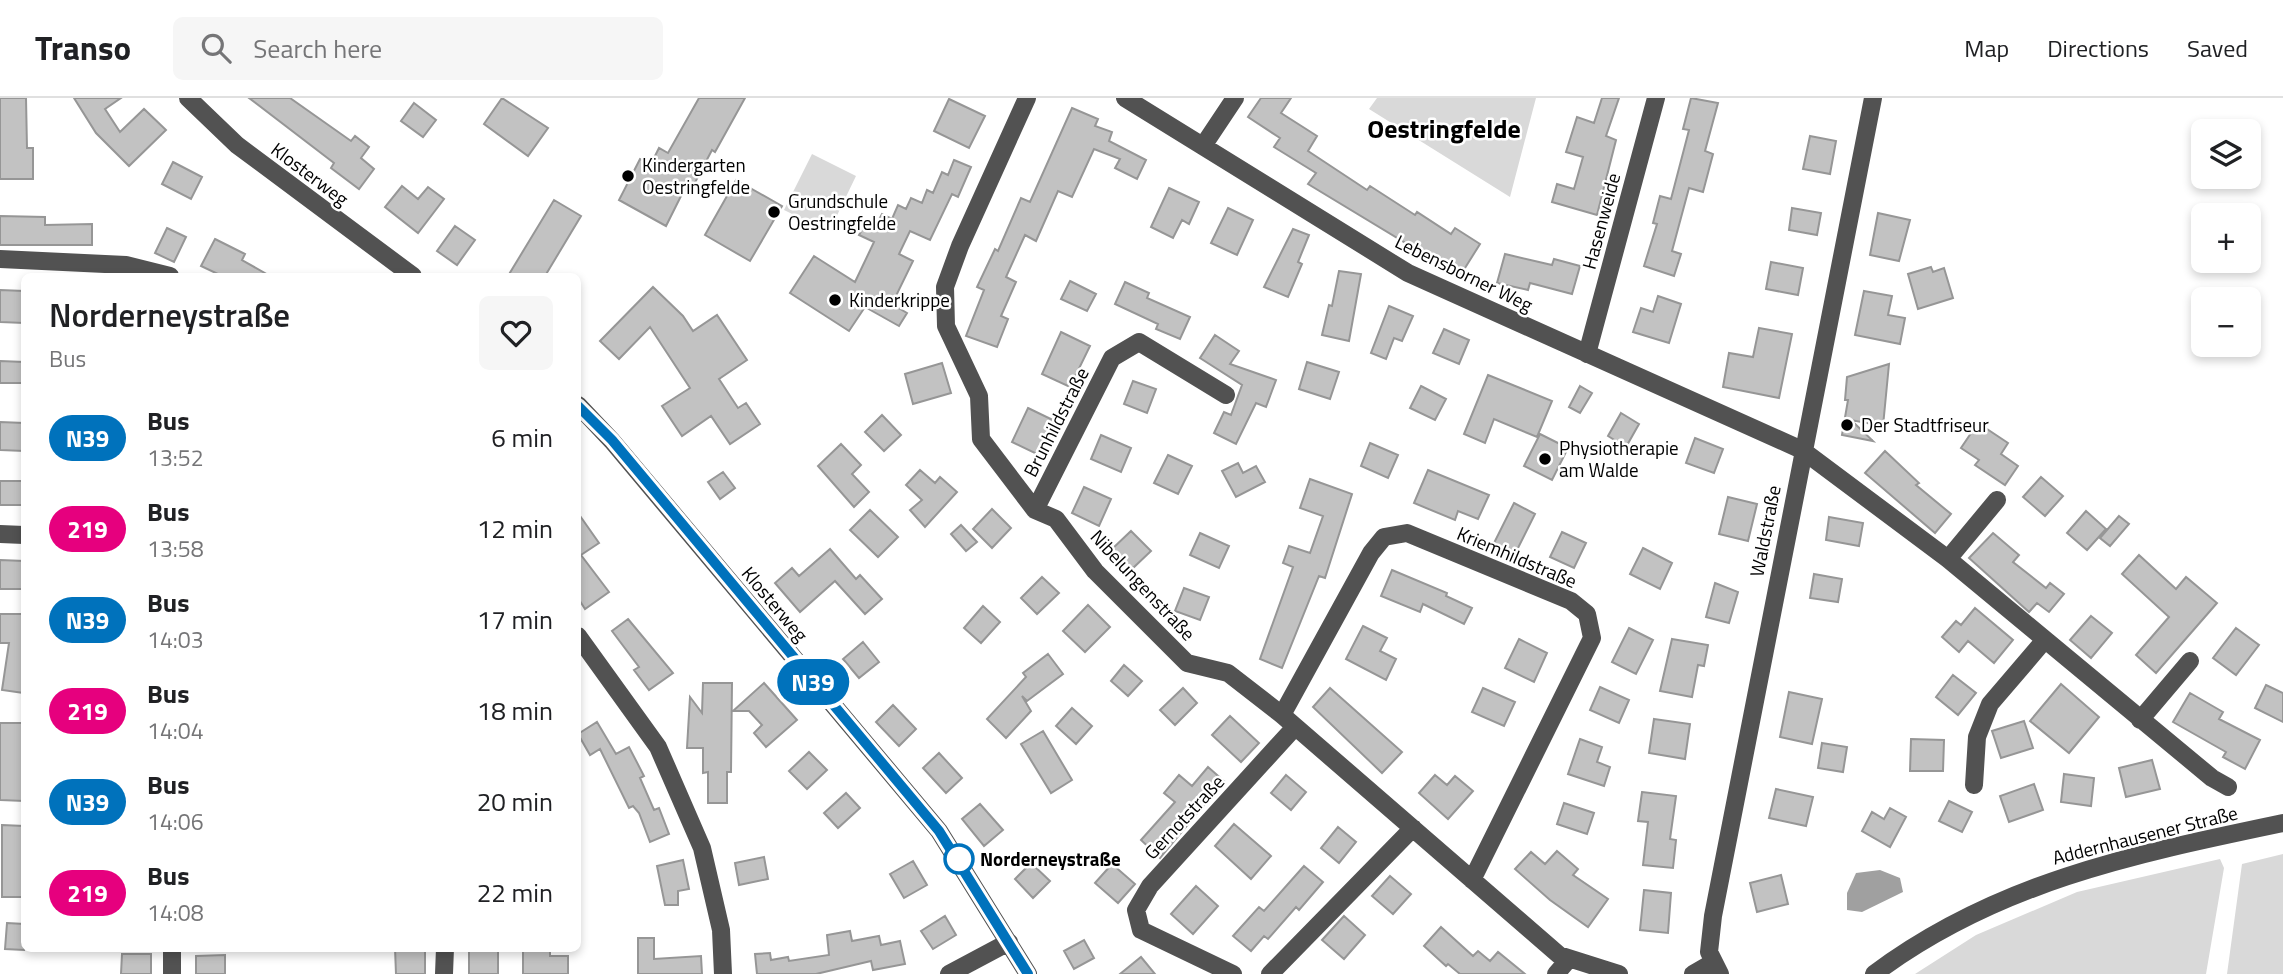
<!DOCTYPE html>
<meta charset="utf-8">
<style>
:root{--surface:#fff;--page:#f6f6f6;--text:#202124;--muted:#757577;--line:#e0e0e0}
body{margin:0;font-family:"Titillium Web",sans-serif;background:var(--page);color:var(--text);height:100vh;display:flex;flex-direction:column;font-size:26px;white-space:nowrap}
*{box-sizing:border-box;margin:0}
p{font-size:23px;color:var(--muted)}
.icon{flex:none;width:38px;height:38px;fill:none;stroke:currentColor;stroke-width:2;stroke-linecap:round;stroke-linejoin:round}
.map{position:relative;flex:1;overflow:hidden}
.drawer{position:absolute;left:21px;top:175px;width:560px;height:679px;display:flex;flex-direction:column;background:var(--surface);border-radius:10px;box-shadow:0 4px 10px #0003}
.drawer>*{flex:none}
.badge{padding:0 14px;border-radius:23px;font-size:24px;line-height:46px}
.tools{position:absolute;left:2191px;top:21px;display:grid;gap:14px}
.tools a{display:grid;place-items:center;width:70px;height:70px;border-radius:10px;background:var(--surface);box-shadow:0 4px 10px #0003;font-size:35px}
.map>.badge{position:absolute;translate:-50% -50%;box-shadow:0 0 0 4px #fff}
.round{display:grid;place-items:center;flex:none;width:74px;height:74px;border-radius:10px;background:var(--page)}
.head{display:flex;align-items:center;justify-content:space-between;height:119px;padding:0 28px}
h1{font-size:33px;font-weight:600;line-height:52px}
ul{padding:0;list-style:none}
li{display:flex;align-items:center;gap:21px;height:91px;padding:0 28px}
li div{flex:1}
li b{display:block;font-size:26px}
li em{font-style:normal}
li .badge{min-width:77px;font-weight:700;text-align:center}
header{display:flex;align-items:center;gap:42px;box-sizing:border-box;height:98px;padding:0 35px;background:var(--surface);border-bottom:2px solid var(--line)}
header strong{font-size:33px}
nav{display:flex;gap:38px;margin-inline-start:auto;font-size:24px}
.search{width:490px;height:63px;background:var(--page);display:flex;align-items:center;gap:18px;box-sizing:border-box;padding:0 24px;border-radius:10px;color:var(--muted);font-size:26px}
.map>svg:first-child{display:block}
.green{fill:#d9d9d9}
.water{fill:#a0a0a0}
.building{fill:#c2c2c2;stroke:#969696;stroke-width:2}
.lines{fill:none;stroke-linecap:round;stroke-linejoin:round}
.minor{stroke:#525252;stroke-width:18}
.line-casing{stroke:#fff;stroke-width:16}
.line{stroke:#0072bc;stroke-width:10}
.poi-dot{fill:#000;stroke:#fff;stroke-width:2.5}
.stop-dot{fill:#fff;stroke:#0072bc;stroke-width:3.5}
.labels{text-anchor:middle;stroke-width:5;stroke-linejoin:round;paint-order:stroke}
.poi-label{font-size:19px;fill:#000;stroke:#fff;text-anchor:start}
.street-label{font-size:19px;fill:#000;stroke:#fff}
.stop-label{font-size:19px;font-weight:bold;fill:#000;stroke:#fff;text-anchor:start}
.district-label{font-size:26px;font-weight:bold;fill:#000;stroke:#fff}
</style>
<header>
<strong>Transo</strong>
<div class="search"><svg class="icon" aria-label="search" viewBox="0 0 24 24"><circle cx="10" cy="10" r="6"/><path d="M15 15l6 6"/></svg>Search here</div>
<nav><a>Map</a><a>Directions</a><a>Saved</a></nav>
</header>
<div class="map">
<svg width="2283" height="876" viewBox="0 0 2283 876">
<rect width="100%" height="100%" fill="#fff"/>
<!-- green -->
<path class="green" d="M1377,0H1536L1510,99L1369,11Z
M812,56L856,78L829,134L784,112Z
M2283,756V876H2227L2242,766Z
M2220,761L2224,770L2206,876H1915L1976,837L2077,794Z"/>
<!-- water -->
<path class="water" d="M1880,772L1900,780L1903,794L1862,814L1847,812V795L1856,775Z"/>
<!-- building -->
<path class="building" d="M0,0H26L27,50H33V81H0Z
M74,0H121L105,11L120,34L144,11L166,32L129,68L96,35Z
M249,0H290L351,43L355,38L369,49L361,60L374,71L359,91L331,70L334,65Z
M502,0L548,30L528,58L484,26Z
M699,0H745L715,54L712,52L690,94L684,92L666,128L619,102L640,61L651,66L659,50L668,55Z
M1261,0H1291L1281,15L1317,38L1308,53L1367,92L1370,88L1415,117L1417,114L1451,136L1455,130L1480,146L1460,178L1308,86L1316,75L1274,49L1280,40L1248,19Z
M1602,0H1619L1606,38L1616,42L1597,117L1552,104L1557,86L1574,91L1583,59L1566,54L1577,19L1594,25Z
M1691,0L1718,5L1705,53L1713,56L1703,94L1689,90L1672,153L1681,156L1674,178L1644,168L1657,126L1653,125L1660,98L1671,101L1689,32L1683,31Z
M949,1L985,18L969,50L934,33Z
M414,5L436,22L423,39L401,23Z
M1072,10L1098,21L1095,28L1112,34L1109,43L1146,62L1137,81L1115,70L1120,61L1094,51L1072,99L1058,93L1036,143L1025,137L1006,179L1016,184L1001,218L1008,221L997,249L966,238L984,192L977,189L995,151L998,153L1021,100L1030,104Z
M1810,38L1836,43L1830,76L1803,71Z
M954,62L971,69L958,99L952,96L930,142L910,133L899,156L913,163L892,206L907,215L899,228L865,209L849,233L790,195L814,158L855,184L874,144L859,137L867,123L876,127L882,116L892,121L898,107L906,111L911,100L922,105L927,92L933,95L942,74L948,77Z
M173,64L202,79L191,101L162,86Z
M736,82L782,108L750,163L705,137Z
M402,88L418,101L428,89L444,101L418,135L385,109Z
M1169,90L1199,104L1189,126L1182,122L1173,140L1151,129Z
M554,102L581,118L545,178H508Z
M1228,110L1253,122L1237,157L1211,145Z
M1792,110L1821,115L1817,137L1789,132Z
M1878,115L1910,122L1899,163L1870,157Z
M0,118L45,119V127L92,126V147H0Z
M455,128L475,142L457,167L437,153Z
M167,130L186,139L174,164L155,155Z
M1293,131L1309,137L1298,164L1302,166L1288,199L1264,189Z
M215,141L245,156L242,162L270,178H222L201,168Z
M1505,156L1552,167L1554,161L1580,168L1572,196L1530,185L1528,192L1497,185Z
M1771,164L1803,170L1798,197L1766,191Z
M1931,169L1933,174L1944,170L1953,200L1918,211L1908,176Z
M1339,173L1361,176L1349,243L1322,237L1329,207L1332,208Z
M1070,183L1096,196L1087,213L1061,201Z
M1125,184L1149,195L1147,200L1190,219L1180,241L1156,231L1158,226L1115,206Z
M653,189L683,218L693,233L717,217L747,262L719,281L738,310L746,305L760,326L730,346L711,318L682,338L662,308L690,290L650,229L619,261L600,243Z
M0,192L24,193V225L0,224Z
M1864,193L1892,198L1888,217L1905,220L1900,246L1855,237Z
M1658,198L1681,206L1669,245L1633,234L1641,210L1653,214Z
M1389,208L1413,218L1402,243L1394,240L1386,261L1371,255Z
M1759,230L1792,236L1779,300L1723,289L1729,255L1753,259Z
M1444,231L1469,242L1459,266L1433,255Z
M1061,234L1090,248L1070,289L1042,276Z
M1215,237L1239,253L1230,266L1276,282L1266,309L1256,305L1236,346L1214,335L1224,314L1231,317L1242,287L1200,260Z
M0,263L24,264V285H0Z
M1307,264L1339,274L1330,301L1299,291Z
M942,265L951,295L913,306L905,276Z
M1889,266L1883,328L1851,322L1873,343L1842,337L1848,302H1845L1847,279Z
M1488,277L1552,303L1537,339L1494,321L1485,345L1464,336Z
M1133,283L1156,291L1147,315L1124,306Z
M1421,288L1446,301L1435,322L1410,310Z
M1580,288L1592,295L1580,315L1569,309Z
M1028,310L1057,324L1041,358L1012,344Z
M1621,315L1639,326L1626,349L1608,338Z
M882,317L901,337L884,353L865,334Z
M0,324L24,325V353L0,352Z
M1978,325L2008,345L2001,356L2018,368L2005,387L1975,367L1979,362L1961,350Z
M1540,336L1568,350L1552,382L1524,368Z
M1101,337L1131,350L1121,374L1091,361Z
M1695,340L1723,351L1714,375L1686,365Z
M1370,345L1398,357L1388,380L1361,368Z
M841,346L861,367L852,376L869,394L854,409L818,368Z
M1885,353L1919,385L1916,387L1951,416L1935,435L1865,375Z
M1168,357L1192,368L1178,396L1154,385Z
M1238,365L1243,375L1256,368L1265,384L1236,399L1222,373Z
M920,372L935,385L940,379L957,394L925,429L910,412L922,402L906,387Z
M1428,372L1489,397L1478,421L1458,413L1455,422L1414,405Z
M723,374L735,390L720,401L708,384Z
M2041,379L2063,398L2045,418L2023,399Z
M1310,381L1352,396L1325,480L1319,478L1282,570L1260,561L1293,469L1283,465L1289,448L1310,455L1323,418L1300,410Z
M0,383H24V407H0Z
M1084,389L1111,401L1099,428L1072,415Z
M1728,399L1757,406L1748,443L1719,436Z
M1514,405L1535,416L1514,458L1493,447Z
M992,411L1011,430L992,450L973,431Z
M870,412L898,439L878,459L850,432Z
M2086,413L2106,431L2087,452L2067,435Z
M578,415L599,445L581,457L609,494L585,511L578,500Z
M2119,418L2129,426L2110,448L2100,440Z
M1829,419L1863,425L1859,448L1826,442Z
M961,427L977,444L966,453L951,436Z
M1131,433L1151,453L1132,471L1112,451Z
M1562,434L1586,445L1574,470L1550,459Z
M1200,435L1229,448L1219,470L1190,457Z
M1993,435L2019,457L2013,464L2046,490L2050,485L2064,496L2049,514L2037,505L2029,514L1969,460Z
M1643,450L1672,465L1660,491L1630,476Z
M830,451L856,481L860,477L882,501L865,516L835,483L800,514L775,485L792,470L799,478Z
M2139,457L2176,491L2186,479L2217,505L2156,575L2136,557L2169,519L2122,476Z
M0,462L24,463L23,491H0Z
M1392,472L1447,495L1446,498L1472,510L1464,526L1423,506L1420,514L1381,498Z
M1814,476L1842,481L1838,504L1810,500Z
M1042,479L1059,495L1037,516L1021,500Z
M1715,485L1738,494L1729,525L1706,519Z
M1184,490L1209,499L1200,522L1175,513Z
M1088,507L1110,529L1085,554L1063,533Z
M983,508L1000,524L981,545L964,530Z
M1975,510L2013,542L1994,565L1968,543L1959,554L1942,539L1956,523L1961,527Z
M0,516H24V595L2,592L9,545H0Z
M2091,518L2112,535L2091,560L2070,542Z
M628,521L673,575L649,592L634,572L639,569L612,533Z
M1363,528L1387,540L1380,553L1396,561L1386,582L1346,561Z
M1629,530L1653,542L1636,576L1612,564Z
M2236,530L2259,547L2236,577L2213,560Z
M1519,541L1547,555L1534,584L1505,570Z
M1672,541L1708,547L1704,568L1698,567L1692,599L1660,593Z
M863,544L879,564L859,580L843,561Z
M1048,556L1063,576L1027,603L1022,598L1031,613L1006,640L987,621L1026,579L1023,575Z
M1124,567L1142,583L1128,598L1111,583Z
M1953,577L1976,595L1958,617L1936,599Z
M703,585H732L731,674H727V705H708V674L703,675V650H687L690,599L702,615Z
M764,585L797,622L766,649L754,635L762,627L749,613H733Z
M2061,586L2099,619L2069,655L2030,623Z
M2266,587L2283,595V624L2255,610Z
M1600,589L1629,602L1619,625L1590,612Z
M1183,590L1197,605L1175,627L1160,612Z
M1330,590L1402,654L1382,675L1313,609Z
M1483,590L1515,604L1504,628L1472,614Z
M1789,594L1822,601L1812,646L1780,639Z
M2190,595L2223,614L2219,621L2260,642L2245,671L2223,659L2226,654L2173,624Z
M893,607L916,631L899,648L876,624Z
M1072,610L1092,628L1076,646L1056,628Z
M1230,618L1259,645L1241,664L1212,637Z
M1654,621L1690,626L1685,661L1649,655Z
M2024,623L2033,650L2001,660L1992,633Z
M597,624L616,656L629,649L644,678L640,680L654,712L659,710L669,736L650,744L639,715L633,708L629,710L600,651L590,657L578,636Z
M0,625H24V703L0,702Z
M1043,633L1072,682L1051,695L1021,646Z
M1580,641L1602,649L1597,664L1610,669L1604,688L1568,676Z
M1911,641L1944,642L1943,673H1910Z
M1822,645L1847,649L1843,674L1818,670Z
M809,654L827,672L807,691L789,673Z
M939,655L962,680L946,695L923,670Z
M2152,662L2160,691L2126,699L2119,670Z
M1208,669L1224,683L1160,760L1141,742L1175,704L1164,695L1179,677L1192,688Z
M2064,676L2094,680L2091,708L2061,704Z
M1286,677L1306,694L1291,712L1271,695Z
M1435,677L1447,687L1455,678L1473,693L1448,721L1419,695Z
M2034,686L2043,712L2009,724L2000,698Z
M1776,691L1813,699L1806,728L1769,720Z
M1642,694L1676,698L1670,741L1676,742L1673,770L1643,767L1648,724L1638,723Z
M846,695L860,710L838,730L824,715Z
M1949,703L1972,714L1962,734L1939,723Z
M1564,705L1594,715L1587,736L1557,726Z
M980,706L1003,732L984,748L962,721Z
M1890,710L1906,719L1890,749L1862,733L1872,714L1884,721Z
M1234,726L1271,758L1251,781L1215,748Z
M2,727L24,728V799H2Z
M1338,729L1356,744L1339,765L1321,750Z
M1557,753L1578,771L1573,777L1608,801L1588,829L1550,802L1515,771L1531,754L1545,766Z
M764,759L768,781L739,787L735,765Z
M683,762L689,791L678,793V807H665L657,768Z
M913,763L927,787L904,800L890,776Z
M1031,765L1050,783L1033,800L1015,781Z
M1112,766L1135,786L1118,805L1095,785Z
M1304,768L1323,784L1299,812L1296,809L1268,841L1264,838L1251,853L1233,838L1259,809L1264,813Z
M1781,777L1788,806L1757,814L1750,785Z
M1390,778L1411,796L1393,816L1372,798Z
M1196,788L1218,808L1193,836L1171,816Z
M1644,792L1671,795L1668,835L1640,832Z
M945,818L956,837L933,851L921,833Z
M1344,818L1365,837L1344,861L1322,842Z
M7,825L24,826V852L5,851Z
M1441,829L1473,858L1478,853L1490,863L1498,854L1525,876H1460L1448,866L1446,868L1424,848Z
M850,833L852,843L879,838L881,847L900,843L905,866L873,872L871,863L816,876H757L755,856L770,855L771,862L788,859L789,863L829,857L827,837Z
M638,840H654V861L701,858L702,876H638Z
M1084,842L1094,860L1074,871L1064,853Z
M395,850H425V876H396Z
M469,850H498V876H469Z
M523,852H550V858H568V876H523Z
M122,856H151V876H121Z
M225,857V876H196V858Z
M1141,859L1155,876H1120Z"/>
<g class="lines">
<!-- minor -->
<path class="minor" d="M188,0L237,47L413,178
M1027,0L960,148L945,189L946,228L979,298L981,341L1035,412L1056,421L1095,473L1187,565L1228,575L1282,617L1559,857L1619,876
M1125,0L1408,175L1802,352L1948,461L2212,680L2228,689
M1203,48L1235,0
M0,161L126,167L170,178
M1587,256L1656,0
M578,307L612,343L939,733L1028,876
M1035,412L1112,260L1139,244L1226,297
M0,436L24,437
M1948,461L1997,402
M578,538L658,649L702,750L721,832L723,876
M1282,617L1371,455L1384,439L1407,435L1571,503L1587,516L1592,540L1472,782
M2140,622L2190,563
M1974,687L1977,639L1990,606L2043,544
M172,876V850
M444,876L445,850
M949,876L1009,844
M1233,876L1141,832L1136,812L1150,788L1295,629
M1270,876L1413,730
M1556,876L1568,862
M1693,876L1712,865
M1720,876L1709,854L1713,818L1873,0
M1874,876C1997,784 2135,756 2283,725"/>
</g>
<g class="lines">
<!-- line casing -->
<g class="line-casing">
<path id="line" d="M578,308L612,342L939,733L1028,876"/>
</g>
<!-- line -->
<use href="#line" class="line"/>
</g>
<!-- markers -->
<g class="poi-dot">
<circle cx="628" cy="78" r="7"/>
<circle cx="774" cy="114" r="7"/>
<circle cx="835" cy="202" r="7"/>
<circle cx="1847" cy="327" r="7"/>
<circle cx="1545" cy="361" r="7"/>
</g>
<circle class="stop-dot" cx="959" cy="761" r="14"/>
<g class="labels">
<!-- poi labels -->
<g class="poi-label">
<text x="642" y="74">Kindergarten<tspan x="642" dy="22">Oestringfelde</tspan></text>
<text x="788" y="110">Grundschule<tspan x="788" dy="22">Oestringfelde</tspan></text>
<text x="849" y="209">Kinderkrippe</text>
<text x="1861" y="334">Der Stadtfriseur</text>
<text x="1559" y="357">Physiotherapie<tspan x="1559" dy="22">am Walde</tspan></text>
</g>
<!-- street labels -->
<g class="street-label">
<text transform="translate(310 76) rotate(37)" y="7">Klosterweg</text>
<text transform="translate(1601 123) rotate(-75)" y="7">Hasenweide</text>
<text transform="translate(1464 175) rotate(26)" y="7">Lebensborner Weg</text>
<text transform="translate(1056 324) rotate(-63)" y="7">Brunhildstraße</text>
<text transform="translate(1765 433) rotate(-79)" y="7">Waldstraße</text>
<text transform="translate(1517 459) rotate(23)" y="7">Kriemhildstraße</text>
<text transform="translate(1143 487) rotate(47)" y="7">Nibelungenstraße</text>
<text transform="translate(775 506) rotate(50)" y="7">Klosterweg</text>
<text transform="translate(1184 719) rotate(-47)" y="7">Gernotstraße</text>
<text transform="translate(2145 737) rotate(-14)" y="7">Addernhausener Straße</text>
</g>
<!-- stop labels -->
<g class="stop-label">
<text x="980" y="768">Norderneystraße</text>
</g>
<!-- district labels -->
<g class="district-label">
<text x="1444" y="40">Oestringfelde</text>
</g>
</g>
</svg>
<div class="tools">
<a><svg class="icon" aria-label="layers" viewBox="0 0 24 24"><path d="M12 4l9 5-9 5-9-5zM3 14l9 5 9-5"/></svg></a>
<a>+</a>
<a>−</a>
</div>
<b class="badge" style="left:813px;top:584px;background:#0072bc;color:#fff">N39</b>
<section class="drawer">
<div class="head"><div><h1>Norderneystraße</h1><p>Bus</p></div><a class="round"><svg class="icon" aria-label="heart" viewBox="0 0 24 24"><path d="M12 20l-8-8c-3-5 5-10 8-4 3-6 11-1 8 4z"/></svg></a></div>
<ul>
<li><span class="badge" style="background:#0072bc;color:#fff">N39</span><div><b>Bus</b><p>13:52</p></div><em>6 min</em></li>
<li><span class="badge" style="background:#e6007e;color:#fff">219</span><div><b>Bus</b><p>13:58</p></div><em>12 min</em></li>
<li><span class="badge" style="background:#0072bc;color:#fff">N39</span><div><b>Bus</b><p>14:03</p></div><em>17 min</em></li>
<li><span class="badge" style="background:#e6007e;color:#fff">219</span><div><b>Bus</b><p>14:04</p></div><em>18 min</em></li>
<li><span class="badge" style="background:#0072bc;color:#fff">N39</span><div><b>Bus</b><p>14:06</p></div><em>20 min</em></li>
<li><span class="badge" style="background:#e6007e;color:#fff">219</span><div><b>Bus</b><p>14:08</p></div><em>22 min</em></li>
</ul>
</section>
</div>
